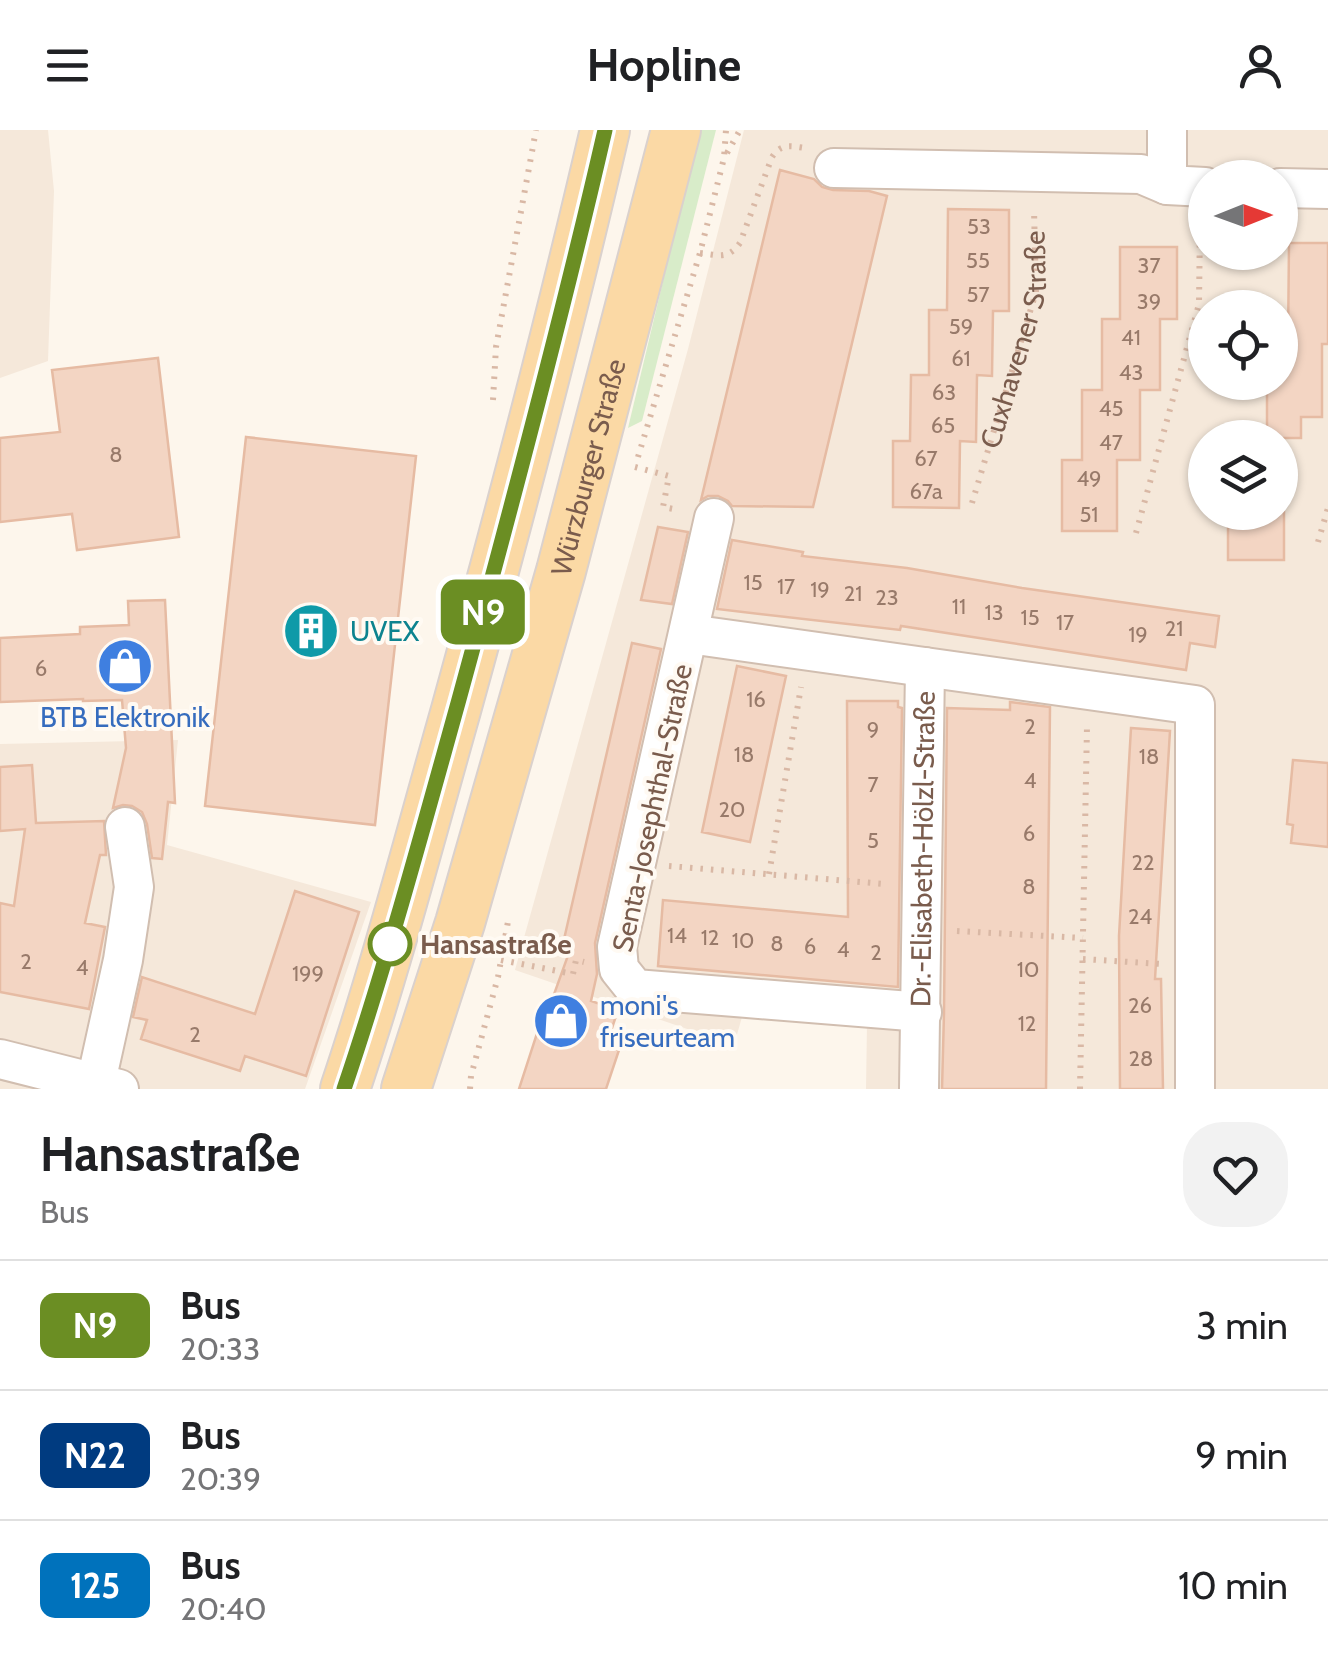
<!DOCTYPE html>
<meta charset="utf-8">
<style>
:root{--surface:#fff;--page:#f2f2f2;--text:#202124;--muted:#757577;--line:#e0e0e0}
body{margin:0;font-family:Cabin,sans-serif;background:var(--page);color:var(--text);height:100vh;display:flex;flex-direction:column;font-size:38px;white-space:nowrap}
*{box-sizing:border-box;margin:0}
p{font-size:32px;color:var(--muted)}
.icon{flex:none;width:55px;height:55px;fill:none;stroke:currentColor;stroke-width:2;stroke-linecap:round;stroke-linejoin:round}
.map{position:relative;height:959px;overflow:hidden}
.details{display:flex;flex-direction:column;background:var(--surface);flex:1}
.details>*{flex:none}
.badge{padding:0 20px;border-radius:15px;font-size:35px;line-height:65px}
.needle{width:65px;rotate:89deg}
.buttons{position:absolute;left:1188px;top:30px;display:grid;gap:20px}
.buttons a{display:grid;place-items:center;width:110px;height:110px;border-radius:50%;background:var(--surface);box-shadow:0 2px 8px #0004;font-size:50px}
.map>.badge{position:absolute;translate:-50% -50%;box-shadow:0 0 0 5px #fff}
.round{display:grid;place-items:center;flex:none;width:105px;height:105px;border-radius:40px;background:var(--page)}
.overview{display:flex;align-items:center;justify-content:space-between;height:170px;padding:0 40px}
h1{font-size:48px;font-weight:700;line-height:75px}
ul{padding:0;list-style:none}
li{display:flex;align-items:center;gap:30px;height:130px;padding:0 40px;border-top:2px solid var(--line)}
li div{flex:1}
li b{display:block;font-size:38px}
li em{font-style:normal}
li .badge{min-width:110px;font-weight:700;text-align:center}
header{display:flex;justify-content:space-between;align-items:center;height:130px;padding:0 40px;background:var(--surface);font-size:45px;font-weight:700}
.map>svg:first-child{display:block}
.residential{fill:#f5e8da;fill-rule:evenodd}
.green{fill:#d8ecc9}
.building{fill:#f3d5c3;stroke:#e6bba3;stroke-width:2.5}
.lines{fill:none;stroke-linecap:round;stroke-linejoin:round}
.minor-casing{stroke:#d1beb0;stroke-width:42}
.major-casing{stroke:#dad1cd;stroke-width:52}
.path{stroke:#d9b8a5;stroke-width:6;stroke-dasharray:2.5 8;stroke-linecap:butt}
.minor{stroke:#fff;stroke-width:38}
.major{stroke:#fbd9a5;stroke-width:48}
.line-casing{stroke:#fff;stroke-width:22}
.line{stroke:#6b8e23;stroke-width:15}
.stop-dot{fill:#fff;stroke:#6b8e23;stroke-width:5}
.labels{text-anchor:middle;stroke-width:8;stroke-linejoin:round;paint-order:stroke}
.number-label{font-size:22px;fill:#987a6a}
.street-label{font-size:28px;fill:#7a5c4d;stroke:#fffaf3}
.culture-label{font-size:28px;fill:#0d838f;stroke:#fffaf3;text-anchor:start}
.shop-label{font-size:28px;fill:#366cbe;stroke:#fffaf3}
.stop-label{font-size:28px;font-weight:bold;fill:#7a5c4d;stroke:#fffaf3;text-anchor:start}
</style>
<header><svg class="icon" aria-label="menu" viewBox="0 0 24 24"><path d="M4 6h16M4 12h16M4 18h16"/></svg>Hopline<svg class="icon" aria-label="person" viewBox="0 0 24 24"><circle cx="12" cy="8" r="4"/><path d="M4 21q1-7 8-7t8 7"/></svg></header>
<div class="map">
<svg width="1328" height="959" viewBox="0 0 1328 959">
<rect width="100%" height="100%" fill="#fdf6ec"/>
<!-- residential -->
<path class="residential" d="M0,0H48L54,61L48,231L0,248Z
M744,0H1328V959H866L867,894L744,880L734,915L515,840L688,219ZM1205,48H1280V122H1205ZM1205,178H1280V252H1205ZM1205,308H1280V382H1205Z
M178,610L167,715L371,772L305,959H0V614Z"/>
<!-- green -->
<path class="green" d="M699,0H716L642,291L628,298Z"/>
<!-- building -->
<path class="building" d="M780,40L814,49L822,57L833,60L869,61L887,66L813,377L732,376L728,371L718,366H708L701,370Z
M948,79L1009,80V181H993L992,246L977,245L976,312L960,311L959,378L893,377V311H910L911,245H929V180H947Z
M1289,113H1328V214H1322V287H1301V308H1267V252H1280V214H1288Z
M1120,117H1177V189H1160V260H1140V330H1117V401H1062V330H1082V260H1102V189H1120Z
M158,228L179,407L77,420L72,384L0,392V308L60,302L52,240Z
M246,307L416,326L375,695L205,676Z
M1228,382H1284V430H1228Z
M658,397L688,402L672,474L641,470Z
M732,410L803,422L802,426L907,438L1022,458L1219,486L1215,517L1190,513L1186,540L901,496L900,500L717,479Z
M165,470L175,673L168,672L162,729L152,728L147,694L142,682L132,676L123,675L113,678L126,618L122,570L83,571V569L0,572V508L80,504V497L129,495L128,471Z
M632,513L661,519L595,813L597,844L591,871L618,880L606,916L619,920L606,959H519L540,894L543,895L570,820L562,818Z
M737,536L786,546L750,712L702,702Z
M847,571H898V577L902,578L898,857L658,836L663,770L848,787Z
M1010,572L1050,577L1046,959H942L944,883L947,578L1010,580Z
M1131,598L1170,601L1155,849H1161L1163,959H1120L1119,806Z
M1293,630L1328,633V717L1291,713L1293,695L1287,694Z
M32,635L36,693L104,691L106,725H100L85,793L105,797L89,879L0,862V773L14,776L25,699L0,701V637Z
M295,761L359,782L306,946L245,926L240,941L141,909L147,890L133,887L142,847L255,884Z"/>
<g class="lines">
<!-- minor casing -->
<g class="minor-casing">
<g id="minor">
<path d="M1167,0V55L1205,57"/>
<path d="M834,38L1141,44L1167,55"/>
<path d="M1280,58L1328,59"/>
<path d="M714,388L617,817L619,839L635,859L922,882"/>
<path d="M689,504L1195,575V959"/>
<path d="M0,929L119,959"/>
<path d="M96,952L123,830L134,757L125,697"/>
<path id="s2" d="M919,959L925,537"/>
</g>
</g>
<!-- major casing -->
<g class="major-casing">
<g id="major">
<path d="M345,959C387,834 420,707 456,580C509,388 560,195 605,0"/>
<path id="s3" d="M406,959L460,793L561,441L676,0"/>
</g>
</g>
<!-- path -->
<g class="path">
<path d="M727,23L740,0"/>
<path d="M700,123C718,125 728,130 740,113L772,27C781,13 791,16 805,18"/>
<path d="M493,270L496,217L536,0"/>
<path d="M638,327L700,123L724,28L726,0"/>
<path d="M635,337L669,346L663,377L679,380"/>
<path id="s1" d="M972,373L1036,162L1034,79"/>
<path d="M1136,403L1199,174L1200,93"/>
<path d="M1318,412L1328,378"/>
<path d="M669,736L885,754"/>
<path d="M769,744L801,557"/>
<path d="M957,801L1083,808"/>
<path d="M1083,829L1161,834"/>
<path d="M501,830L573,844L576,830L584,832"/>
<path d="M470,959L471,946L498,847L509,786"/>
<path d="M1080,959L1087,596"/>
</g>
<!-- minor -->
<use href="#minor" class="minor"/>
<!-- major -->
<use href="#major" class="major"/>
</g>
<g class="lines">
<!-- line casing -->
<g class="line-casing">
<path id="line" d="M344,959C387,832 422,702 458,573C510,383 561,192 605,0"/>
</g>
<!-- line -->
<use href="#line" class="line"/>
</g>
<!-- icons -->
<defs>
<g id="building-disc" transform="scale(2.875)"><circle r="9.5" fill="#0f9aa8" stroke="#fffaf3"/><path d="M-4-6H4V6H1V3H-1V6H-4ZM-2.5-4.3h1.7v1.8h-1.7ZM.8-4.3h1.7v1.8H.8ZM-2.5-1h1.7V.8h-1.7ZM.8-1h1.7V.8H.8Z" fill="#fff"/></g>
<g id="shop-disc" transform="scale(2.875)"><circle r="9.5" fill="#3f7fe0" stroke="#fffaf3"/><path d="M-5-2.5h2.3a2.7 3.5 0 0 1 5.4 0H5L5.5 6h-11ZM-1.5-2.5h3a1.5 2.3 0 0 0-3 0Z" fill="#fff"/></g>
</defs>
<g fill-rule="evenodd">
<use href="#building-disc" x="311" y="501"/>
<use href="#shop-disc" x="125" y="536"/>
<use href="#shop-disc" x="561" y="891"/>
</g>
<!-- markers -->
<circle class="stop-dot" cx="390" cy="814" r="20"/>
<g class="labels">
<!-- number labels -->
<g class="number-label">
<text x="979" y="104">53</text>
<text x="978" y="138">55</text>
<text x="1149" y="143">37</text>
<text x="978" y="172">57</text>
<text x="1149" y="179">39</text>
<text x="961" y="204">59</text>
<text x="1131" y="215">41</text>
<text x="961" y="236">61</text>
<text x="1131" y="250">43</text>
<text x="944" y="270">63</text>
<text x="1111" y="286">45</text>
<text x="943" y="303">65</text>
<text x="1111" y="320">47</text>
<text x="116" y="332">8</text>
<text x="926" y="336">67</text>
<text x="1089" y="356">49</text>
<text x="926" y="369">67a</text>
<text x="1089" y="392">51</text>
<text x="753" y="460">15</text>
<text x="786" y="464">17</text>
<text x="820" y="467">19</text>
<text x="853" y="471">21</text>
<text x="887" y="475">23</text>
<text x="959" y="484">11</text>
<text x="994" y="490">13</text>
<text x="1030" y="495">15</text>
<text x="1065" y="500">17</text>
<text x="1174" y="506">21</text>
<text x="1138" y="512">19</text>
<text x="41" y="546">6</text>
<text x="756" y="577">16</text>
<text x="1030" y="604">2</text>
<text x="873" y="607">9</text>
<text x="744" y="632">18</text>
<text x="1149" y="634">18</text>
<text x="1030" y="658">4</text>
<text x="873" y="662">7</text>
<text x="732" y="687">20</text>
<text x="1029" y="711">6</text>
<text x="873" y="718">5</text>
<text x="1143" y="740">22</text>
<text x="1029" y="764">8</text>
<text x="1140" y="794">24</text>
<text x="677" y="813">14</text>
<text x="710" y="815">12</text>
<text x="743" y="818">10</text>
<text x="777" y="821">8</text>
<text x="810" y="824">6</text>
<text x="843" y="827">4</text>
<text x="876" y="830">2</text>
<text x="26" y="839">2</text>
<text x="82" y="845">4</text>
<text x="1028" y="847">10</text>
<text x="308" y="851">199</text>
<text x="1140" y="883">26</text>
<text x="1027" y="901">12</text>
<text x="195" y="912">2</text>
<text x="1141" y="936">28</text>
</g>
<!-- street labels -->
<g class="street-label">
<text dy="10" stroke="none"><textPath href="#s1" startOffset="170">Cuxhavener Straße</textPath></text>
<text dy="10" stroke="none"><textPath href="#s3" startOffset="648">Würzburger Straße</textPath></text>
<text transform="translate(652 678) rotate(-78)" y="10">Senta-Josephthal-Straße</text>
<text dy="10" stroke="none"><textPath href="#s2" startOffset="240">Dr.-Elisabeth-Hölzl-Straße</textPath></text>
</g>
<!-- culture labels -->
<g class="culture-label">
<text x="350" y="511">UVEX</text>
</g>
<!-- shop labels -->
<g class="shop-label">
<text x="125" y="597">BTB Elektronik</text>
<text x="600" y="885" text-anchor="start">moni's<tspan x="600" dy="32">friseurteam</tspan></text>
</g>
<!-- stop labels -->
<g class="stop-label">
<text x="420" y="824">Hansastraße</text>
</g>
</g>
</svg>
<div class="buttons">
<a><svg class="needle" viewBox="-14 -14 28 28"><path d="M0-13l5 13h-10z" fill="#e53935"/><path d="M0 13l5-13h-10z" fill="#757577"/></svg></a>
<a><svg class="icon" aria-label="locate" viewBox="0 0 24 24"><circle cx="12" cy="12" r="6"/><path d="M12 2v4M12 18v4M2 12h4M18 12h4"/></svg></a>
<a><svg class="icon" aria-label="layers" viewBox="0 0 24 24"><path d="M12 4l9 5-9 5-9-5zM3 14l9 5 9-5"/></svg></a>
</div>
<b class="badge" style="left:483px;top:482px;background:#6b8e23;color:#fff">N9</b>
</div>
<section class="details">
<div class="overview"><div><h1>Hansastraße</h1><p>Bus</p></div><a class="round"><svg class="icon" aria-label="heart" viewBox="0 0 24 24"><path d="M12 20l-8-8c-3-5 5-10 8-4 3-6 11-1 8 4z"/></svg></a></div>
<ul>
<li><span class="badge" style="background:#6b8e23;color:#fff">N9</span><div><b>Bus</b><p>20:33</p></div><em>3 min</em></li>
<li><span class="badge" style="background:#003b80;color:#fff">N22</span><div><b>Bus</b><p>20:39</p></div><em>9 min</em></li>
<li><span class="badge" style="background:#0072bc;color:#fff">125</span><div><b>Bus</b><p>20:40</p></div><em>10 min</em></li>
</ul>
</section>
